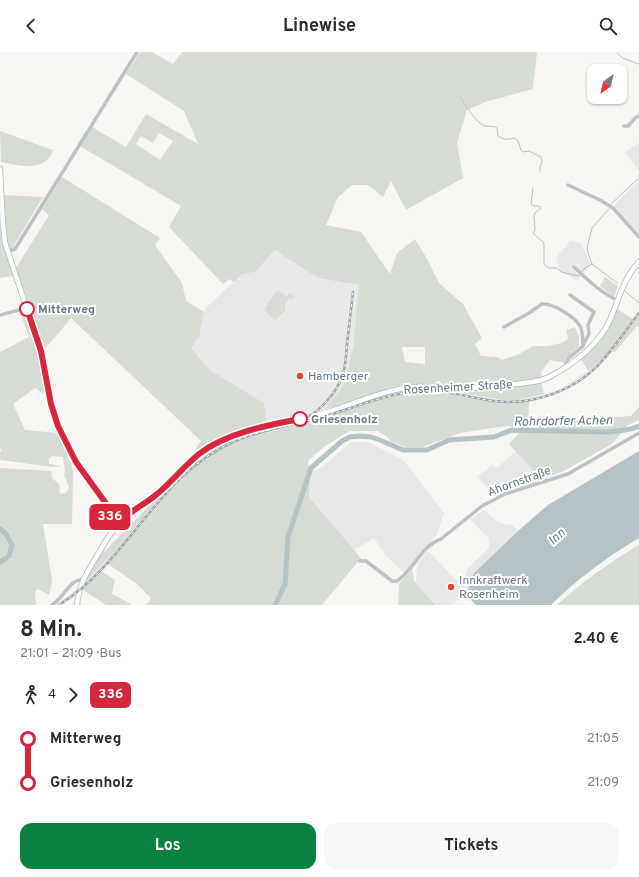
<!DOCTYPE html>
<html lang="de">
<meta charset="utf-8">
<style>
:root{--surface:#fff;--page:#f7f7f7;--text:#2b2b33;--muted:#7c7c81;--accent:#0b8043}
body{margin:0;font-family:Overpass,sans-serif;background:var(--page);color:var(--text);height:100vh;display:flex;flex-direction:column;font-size:15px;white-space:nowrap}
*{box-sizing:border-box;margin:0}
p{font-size:13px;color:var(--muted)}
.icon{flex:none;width:22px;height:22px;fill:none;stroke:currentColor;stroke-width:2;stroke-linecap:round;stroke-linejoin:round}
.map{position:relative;height:553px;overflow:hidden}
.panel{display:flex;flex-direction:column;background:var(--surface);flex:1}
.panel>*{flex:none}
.badge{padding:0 8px;border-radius:6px;font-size:14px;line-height:26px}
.needle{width:26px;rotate:214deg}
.tools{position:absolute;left:587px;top:12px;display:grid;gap:8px}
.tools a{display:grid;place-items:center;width:40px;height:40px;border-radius:8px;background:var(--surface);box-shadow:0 1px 3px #0004;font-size:20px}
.map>.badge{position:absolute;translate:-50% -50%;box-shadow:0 0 0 2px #fff}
.legs{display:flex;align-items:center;gap:6px;height:44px;padding:0 20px;font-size:13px}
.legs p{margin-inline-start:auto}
.summary{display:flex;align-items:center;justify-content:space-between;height:68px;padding:0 20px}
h1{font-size:22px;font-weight:700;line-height:30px}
.cta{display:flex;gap:8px;margin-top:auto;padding:8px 20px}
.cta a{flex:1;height:46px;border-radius:12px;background:var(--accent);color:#fff;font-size:16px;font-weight:700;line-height:46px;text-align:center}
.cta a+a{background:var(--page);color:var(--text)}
ul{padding:0 20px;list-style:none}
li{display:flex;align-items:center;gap:14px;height:44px;font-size:15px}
li i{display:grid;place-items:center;width:6px;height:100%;margin:0 5px;background:currentColor}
li i::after{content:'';width:10px;height:10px;margin:-5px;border:3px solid;border-radius:50%;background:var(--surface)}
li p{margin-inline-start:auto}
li:first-child i{background:linear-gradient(#0000 50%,currentColor 0)}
li:last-child i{background:linear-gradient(currentColor 50%,#0000 0)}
header{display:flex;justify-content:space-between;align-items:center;height:52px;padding:0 20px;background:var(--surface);font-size:18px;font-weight:700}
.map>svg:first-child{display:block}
.built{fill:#e7e8e7}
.green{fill:#d6dbd3;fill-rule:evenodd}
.water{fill:#b5c3c6}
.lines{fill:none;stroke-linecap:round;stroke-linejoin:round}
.stream{stroke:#b5c3c6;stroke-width:1}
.river{stroke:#b5c3c6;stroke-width:5}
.secondary-casing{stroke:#b0b6ba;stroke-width:6}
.street{stroke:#bdc2c6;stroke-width:3.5}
.secondary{stroke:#fff;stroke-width:4.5}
.rail-casing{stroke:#9fa6ab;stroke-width:2.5}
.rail{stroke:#fff;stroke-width:1;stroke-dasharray:3;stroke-linecap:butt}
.line-1-casing{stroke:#fff;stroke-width:9}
.line-1{stroke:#d7263d;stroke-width:6}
.stop-1-dot{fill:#fff;stroke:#d7263d;stroke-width:2}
.poi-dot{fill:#de4b2c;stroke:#fff;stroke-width:1.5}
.labels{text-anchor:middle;stroke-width:4;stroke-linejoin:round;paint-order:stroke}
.stop-label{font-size:12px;font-weight:bold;fill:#667884;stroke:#fff;text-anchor:start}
.poi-label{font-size:12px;fill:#667884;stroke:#fff;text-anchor:start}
.street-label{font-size:12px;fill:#667884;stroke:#fff}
.water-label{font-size:13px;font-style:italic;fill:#627a80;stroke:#fff}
</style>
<header><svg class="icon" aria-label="back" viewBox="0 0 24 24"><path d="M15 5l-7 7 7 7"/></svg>Linewise<svg class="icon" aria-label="search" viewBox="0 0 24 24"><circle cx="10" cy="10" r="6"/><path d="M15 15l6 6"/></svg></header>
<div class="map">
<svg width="639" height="553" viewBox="0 0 639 553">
<rect width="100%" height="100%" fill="#f7f6f3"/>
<!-- built -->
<path class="built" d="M639,91V119L625,100Z
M639,129V186L612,155Z
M570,189L581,191L590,212L578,229L560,218L556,206Z
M275,198L318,226L360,233L353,297L351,302L346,329L337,344L327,354L326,357L266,369L264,351L210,318L191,296L199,285L204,260L206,256L242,222L255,220Z
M639,259V263L612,300L590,323L568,337L549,345L524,350L512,351L493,350L439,341L422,340L398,342L306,372L250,385L222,396L204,407L175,433L101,519L75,544L61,553H55L83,533L98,518L176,427L198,408L221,394L235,387L270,377L322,364L397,339L407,338L436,337L494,347L512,349L552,340L563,335L588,319L605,305Z
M351,390H367L380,396L404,409L444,461L436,484L404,521L386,504L374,486L354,498L309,445L310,420L322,415Z
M516,399L541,427L496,444L477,425L492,413L497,416Z
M484,458L499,471L508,473L512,472L518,479L473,522L469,536L465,542L451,553H435L416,532L417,517L419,510L428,499L456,528L462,523L465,526L468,516L489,496V487L470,467Z"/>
<!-- green -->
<path class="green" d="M140,0H152L173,12L182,0H537L533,37L488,49L467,58L457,91L463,126L406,158L391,129L383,145L368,133H352L338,145L326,173L361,180L390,222L397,201L415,187L426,205L439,231L463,252L482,286L475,292L481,304L497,305L502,308L519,302L533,294H547L562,291L568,287L566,278L575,275L579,285V294L571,302L566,311L550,308L541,320L542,326L484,333L419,332L402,333L326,357C329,349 342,338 346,328C350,318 348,307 353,297L359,233L318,226L275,198L255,220L242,222L234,230L230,227L223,232L169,175L181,154L80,94L92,75L126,95L146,62L198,92L184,59L126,22ZM159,81L173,89L160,108L136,92L141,84L153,91ZM402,295H425V312L405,310Z
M0,79L53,98C52,102 49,107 46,109C33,118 16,113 1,110Z
M62,125L160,186L155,193L182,231L186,249L204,260L199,285L191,296L210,318L264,351L266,369L222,386L200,398H195L201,389L71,266L45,297L16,216L49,163L42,157Z
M3,143L43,145L13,195L14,196L11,198L8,195Z
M0,173L2,189L13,224L0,226Z
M605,225L618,234L614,245L600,234Z
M277,238L287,245L290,241L295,245L294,246L288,247L285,253V259L275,268L264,258Z
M617,257L633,267L605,305L588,319L581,307L603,285Z
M20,260H22L23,263L26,262C32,280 47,324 44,342L35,336L13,352L25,378L58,381L69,401L67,405L71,411L73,419L72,472H43L52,528L49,543L38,537L35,540L36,553H0V416L51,419L52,426L59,432L60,442L66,441L69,435L64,423L65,419L63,405L52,404L49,407V412L61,414L53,415L0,408V400L2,398L0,397V300L29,285Z
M639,263V276L637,274L615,300H612Z
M541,330L544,342L512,349L503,348L436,337L478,338Z
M422,340C457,341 494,356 529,349L528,371L631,364L639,355V368L628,373L612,392L562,420L541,427L509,392L524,376L506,374L460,381L423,395H406L392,390L386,384L377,379H349L324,395L308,409L310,420L309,445L361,506L322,553H146L151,546L137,532L108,512C123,494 138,476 153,459C176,432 200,405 234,391C260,380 289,377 316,368C351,357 385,343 422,340Z
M176,427L117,497L83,533L93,513L99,505Z
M639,493V553H557C582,530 610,510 639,493Z
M412,517L414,529L435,553H398L399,532Z
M101,519L115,528L112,542L132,553H106L82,537Z"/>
<!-- water -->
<path class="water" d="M639,399V486C607,505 577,527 551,553H476L465,542L469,536L473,522L518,479L548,453Z"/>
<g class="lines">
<!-- stream -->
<path class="stream" d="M617,1L623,6L639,12
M459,43C463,50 477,72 485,74C490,75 493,73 497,76L498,84C504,88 507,88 514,86L518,89L521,98L523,100L529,99L541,105L542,109L540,115V120
M533,136L531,152L533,154H539L541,156L535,161L534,164L535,178L533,181L544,191V212L549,216H557L561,220L578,224L584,217L592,212
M611,152L639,126
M609,157L592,176L587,196L588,201L592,212L617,231
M625,239L639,251"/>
<!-- river -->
<path class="river" d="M0,477L6,482L12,493L9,504L0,510
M275,553L285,532L288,485L311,416L342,389L350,385L359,384L371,385L380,388L403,398H427L449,388L494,385L512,378L609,380L631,377L639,374"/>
<!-- secondary casing -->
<g class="secondary-casing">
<path id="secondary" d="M0,117L3,173L5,191L41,299L51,352L58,374L70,398L86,425L110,457L116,461
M109 468a7 7 0 1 1 14 0a7 7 0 1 1-14 0Z
M123,468C132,457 146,452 157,442C173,429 185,411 202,400C241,375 288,372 331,359C356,351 387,337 414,335C433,334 453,337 472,336C486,336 501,334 515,332C527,331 540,330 551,324C575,311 598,293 610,268C619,247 623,227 639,210
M77,553C79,531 89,517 100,499C105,490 110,482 116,475"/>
</g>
<!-- street -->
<path class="street" d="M624,74H628L635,66L639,64
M568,133L600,148L613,156L639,185
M7,200L15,197L137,0
M574,215C587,227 601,241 617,248
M570,243L594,260L588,273L589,282L583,293
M0,263L27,256
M504,275L529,261L542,252C553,251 575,265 580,274C583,280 583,287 583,294L569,306L564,316
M360,509H366L392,529H397C414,518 421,494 441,487L482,454L505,442L568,422L639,381
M52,553C63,547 70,527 82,528"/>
<!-- secondary -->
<use href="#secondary" class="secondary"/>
<!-- rail casing -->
<g class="rail-casing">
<path id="rail" d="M306,366C321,358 336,341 342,325C346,315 346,303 347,292C349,274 351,257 353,240
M59,553C128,510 158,422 235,389C262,378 293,373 322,365C354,356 385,342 419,339C444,337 469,346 494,349C534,354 577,338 603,308C616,293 627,277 639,261"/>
</g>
<!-- rail -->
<use href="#rail" class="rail"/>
</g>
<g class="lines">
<!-- line-1 casing -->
<g class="line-1-casing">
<path id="line-1" d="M27,257L41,299L51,352L58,374L76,410L110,457V465L113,462H118L122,465L123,468C132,457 146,452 157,442C172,430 184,414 199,402C226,381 268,373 300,367"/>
</g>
<!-- line-1 -->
<use href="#line-1" class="line-1"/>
</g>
<!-- markers -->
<g class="stop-1-dot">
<circle cx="27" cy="257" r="7"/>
<circle cx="300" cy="367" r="7"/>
</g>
<g class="poi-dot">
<circle cx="300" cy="324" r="4"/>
<circle cx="451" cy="535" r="4"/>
</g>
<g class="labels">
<!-- stop labels -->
<g class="stop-label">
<text x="38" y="261">Mitterweg</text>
<text x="311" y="371">Griesenholz</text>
</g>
<!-- poi labels -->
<g class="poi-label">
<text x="308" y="328">Hamberger</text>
<text x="459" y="532">Innkraftwerk<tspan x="459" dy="14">Rosenheim</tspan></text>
</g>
<!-- street labels -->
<g class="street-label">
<text transform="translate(458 335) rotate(-3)" y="4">Rosenheimer Straße</text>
<text transform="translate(519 429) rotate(-20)" y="4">Ahornstraße</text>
</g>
<!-- water labels -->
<g class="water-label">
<text transform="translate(563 368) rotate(-1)" y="5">Rohrdorfer Achen</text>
<text transform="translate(556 484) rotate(-42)" y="5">Inn</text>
</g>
</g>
</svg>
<div class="tools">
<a><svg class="needle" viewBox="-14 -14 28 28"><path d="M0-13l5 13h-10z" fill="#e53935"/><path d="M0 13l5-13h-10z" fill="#7c7c81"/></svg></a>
</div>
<b class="badge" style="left:110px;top:465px;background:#d7263d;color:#fff">336</b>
</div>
<section class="panel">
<div class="summary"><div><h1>8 Min.</h1><p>21:01 – 21:09 · Bus</p></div><b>2.40 €</b></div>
<div class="legs"><svg class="icon" aria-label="walk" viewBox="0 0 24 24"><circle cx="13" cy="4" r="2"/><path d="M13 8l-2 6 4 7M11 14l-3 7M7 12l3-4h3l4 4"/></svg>4<svg class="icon" aria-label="forward" viewBox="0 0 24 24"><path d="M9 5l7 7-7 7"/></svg><b class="badge" style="background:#d7263d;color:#fff">336</b></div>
<ul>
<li><i style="color:#d7263d"></i><b>Mitterweg</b><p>21:05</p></li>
<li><i style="color:#d7263d"></i><b>Griesenholz</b><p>21:09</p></li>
</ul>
<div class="cta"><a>Los</a><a>Tickets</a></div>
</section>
